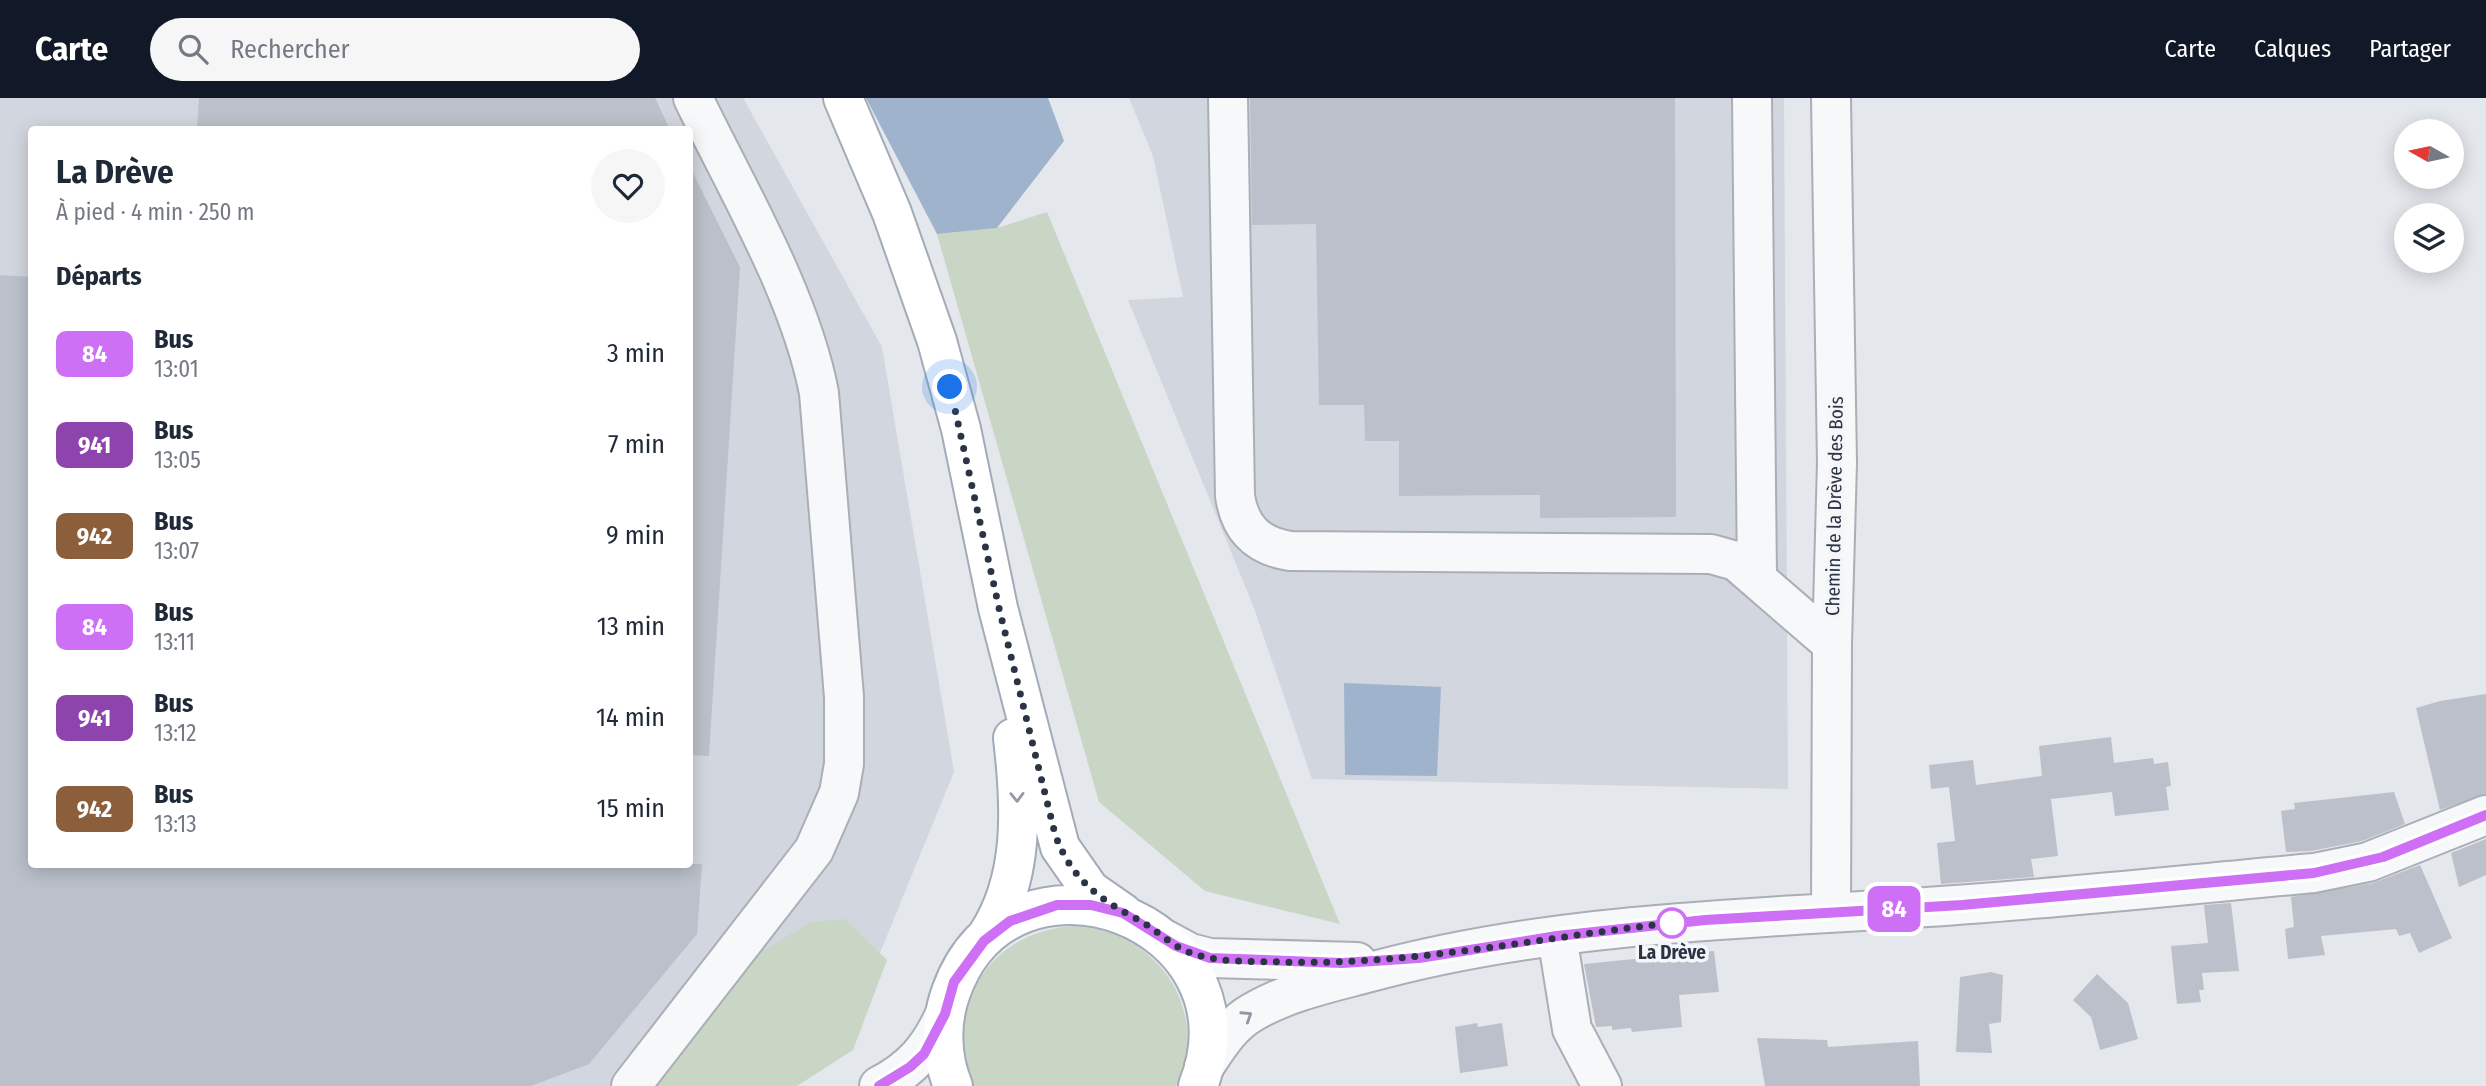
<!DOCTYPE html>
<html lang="fr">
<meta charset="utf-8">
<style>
:root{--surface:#fff;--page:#f6f6f7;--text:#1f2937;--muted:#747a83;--accent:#111827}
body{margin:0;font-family:"Fira Sans Condensed",sans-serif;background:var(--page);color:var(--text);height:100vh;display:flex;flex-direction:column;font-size:26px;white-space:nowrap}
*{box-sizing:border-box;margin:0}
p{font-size:23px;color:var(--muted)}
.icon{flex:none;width:38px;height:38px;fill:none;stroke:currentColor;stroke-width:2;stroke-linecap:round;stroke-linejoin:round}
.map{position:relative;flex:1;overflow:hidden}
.sheet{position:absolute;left:28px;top:28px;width:665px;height:742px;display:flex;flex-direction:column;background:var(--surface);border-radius:7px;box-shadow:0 4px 18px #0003}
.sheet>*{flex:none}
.badge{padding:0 14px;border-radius:10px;font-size:24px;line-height:46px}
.needle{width:46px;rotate:279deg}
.tools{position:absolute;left:2394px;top:21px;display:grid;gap:14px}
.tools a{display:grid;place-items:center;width:70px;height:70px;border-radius:50%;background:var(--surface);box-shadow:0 4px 18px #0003;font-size:35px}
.you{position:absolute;width:35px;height:35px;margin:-18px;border:5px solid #fff;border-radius:50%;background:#1a73e8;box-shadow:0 0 0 10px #1a73e833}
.map>.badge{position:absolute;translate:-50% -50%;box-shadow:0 0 0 4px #fff}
h2{padding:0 28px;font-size:26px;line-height:63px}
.round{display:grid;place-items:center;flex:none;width:74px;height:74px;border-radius:37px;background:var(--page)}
.head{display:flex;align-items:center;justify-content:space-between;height:119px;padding:0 28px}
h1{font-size:33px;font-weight:700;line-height:52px}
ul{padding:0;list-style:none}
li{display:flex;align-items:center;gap:21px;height:91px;padding:0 28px}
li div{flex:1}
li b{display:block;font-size:26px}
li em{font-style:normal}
li .badge{min-width:77px;font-weight:700;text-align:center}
header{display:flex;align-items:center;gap:42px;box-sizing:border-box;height:98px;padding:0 35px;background:var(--accent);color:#fff}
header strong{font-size:33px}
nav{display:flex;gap:38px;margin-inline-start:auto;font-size:24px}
.search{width:490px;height:63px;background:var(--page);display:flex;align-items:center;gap:18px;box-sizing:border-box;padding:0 24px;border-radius:38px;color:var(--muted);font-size:26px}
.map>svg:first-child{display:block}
.built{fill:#d2d6de;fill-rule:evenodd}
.green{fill:#c9d6c5}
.water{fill:#9fb4cc}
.building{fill:#bbc0ca}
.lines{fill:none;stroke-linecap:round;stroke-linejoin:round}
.minor-casing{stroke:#a9aeb7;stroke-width:42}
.major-casing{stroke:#a3abb8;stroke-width:42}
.minor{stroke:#f7f8fa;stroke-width:38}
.major{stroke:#fff;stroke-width:38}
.oneway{stroke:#959aa2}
.oneway2{stroke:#9196a0}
.line-casing{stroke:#fff;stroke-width:16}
.line{stroke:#ce70f6;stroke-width:10}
.walk{stroke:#2b3445;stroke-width:7;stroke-dasharray:0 12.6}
.stop-dot{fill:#fff;stroke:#ce70f6;stroke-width:3.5}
.labels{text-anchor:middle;stroke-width:7;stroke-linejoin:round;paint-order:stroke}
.street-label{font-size:19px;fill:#2b3445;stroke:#f4f6f9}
.stop-label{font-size:19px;font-weight:bold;fill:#2b3445;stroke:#f4f6f9}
</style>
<header>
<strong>Carte</strong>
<div class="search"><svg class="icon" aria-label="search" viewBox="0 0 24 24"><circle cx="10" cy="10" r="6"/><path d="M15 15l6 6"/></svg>Rechercher</div>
<nav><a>Carte</a><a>Calques</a><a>Partager</a></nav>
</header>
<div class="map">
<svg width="2486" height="988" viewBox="0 0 2486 988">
<rect width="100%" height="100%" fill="#e4e7ec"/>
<!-- built -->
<path class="built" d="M0,0H743L882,249L954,674L848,933L786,988H0ZM32,32H690V766H32Z
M1129,0H1784L1788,691L1312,681L1254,510L1128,202L1183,199L1153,58Z"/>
<!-- green -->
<path class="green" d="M1047,114L1340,826L1205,793L1099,704L937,136L997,130Z
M845,821L887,862L853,952L797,988H654L759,855L811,824Z
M1074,828C1155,832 1213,910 1176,988H973C943,910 988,833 1074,828Z"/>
<!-- water -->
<path class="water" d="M866,0H1048L1064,43L997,130L937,136Z
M1344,585L1441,589L1437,678L1345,677Z"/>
<!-- building -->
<path class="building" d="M199,0H655L670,32H197Z
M1250,0H1675L1676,419L1540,420V397L1399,398V343H1365L1364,307H1319L1316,126L1252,127Z
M690,69L740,169L709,658L690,657Z
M0,177L32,179V766H702L697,836L589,966L531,988H0Z
M2486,596V696L2440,712L2416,610L2440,603Z
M2111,639L2114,665L2153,660L2154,666L2168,664L2171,688L2166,689L2169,712L2115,718L2112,694L2051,701L2058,758L2031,761L2034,779L1941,786L1937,745L1955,743L1949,689L1931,691L1929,667L1973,662L1976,687L2042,678L2039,648Z
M2394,694L2405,726L2362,743L2311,753L2286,754L2281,713L2295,711L2294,705Z
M2486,741V777L2459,789L2451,755Z
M2420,767L2452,840L2419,855L2410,835L2399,838L2396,831L2321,838L2325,857L2288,861L2285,831L2294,829L2291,799L2373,785Z
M2231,805L2239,873L2202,875L2204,892H2199L2201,904L2177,906L2171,848L2208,845L2204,807Z
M1714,853L1719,894L1679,897L1682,929L1632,934L1631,930L1612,932V928L1596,929L1584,866Z
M1991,874L2003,877L2001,924L1989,926L1992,955L1956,954L1960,879Z
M2097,876L2128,905L2138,941L2100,952L2091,919L2073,902Z
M1477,925L1478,929L1502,925L1508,968L1460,975L1455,929Z
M1757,940L1827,942L1828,949L1918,943L1920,988H1765Z"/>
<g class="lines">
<!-- minor casing -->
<g class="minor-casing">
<path id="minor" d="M1228,0L1235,398C1240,431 1258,448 1290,453L1711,456L1736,463L1832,546
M1752,0L1757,481
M1831,815L1832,546L1837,365L1831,0
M1557,838L1572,931L1602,988
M1166,842L1190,855L1210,860L1357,864
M1204,969C1218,948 1230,927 1253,914C1287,894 1329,885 1367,875C1544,826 1729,822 1911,810C2046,802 2180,787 2314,775L2368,764L2486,717
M631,988L814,752L839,695L844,666V599L819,295C800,196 737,91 693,0
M879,988C912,971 930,950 945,916"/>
</g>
<!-- major casing -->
<g class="major-casing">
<path id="major" d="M843,0L892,115L937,243L961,331L998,510L1060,749L1090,792L1123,815
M986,839C1025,781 1021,708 1013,640
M953,988C941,959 940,924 951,894C1010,728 1263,822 1198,988"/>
</g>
<!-- minor -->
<use href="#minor" class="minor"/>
<!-- major -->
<use href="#major" class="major"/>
</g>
<!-- one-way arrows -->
<defs><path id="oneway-chevron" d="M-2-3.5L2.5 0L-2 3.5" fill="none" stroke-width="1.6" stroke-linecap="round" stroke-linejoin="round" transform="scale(1.75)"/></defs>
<use class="oneway" href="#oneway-chevron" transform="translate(1017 699) rotate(89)"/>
<use class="oneway2" href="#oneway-chevron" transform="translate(1247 918) rotate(-33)"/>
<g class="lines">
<!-- line casing -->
<g class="line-casing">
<path id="line" d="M879,988L910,969L924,956L945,916L954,884L984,843L1010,823L1057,807H1091L1123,815L1176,848L1210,860L1342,865L1419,860L1557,838L1705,822L1962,807L2314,775L2383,759L2486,717"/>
</g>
<!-- line -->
<use href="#line" class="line"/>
<!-- walk -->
<path class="walk" d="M950,289L999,510L1055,736C1070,779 1098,801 1137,821C1156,831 1171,848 1191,855C1219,865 1251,863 1281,864C1414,868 1540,839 1672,825"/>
</g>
<!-- markers -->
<circle class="stop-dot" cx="1672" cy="825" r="14"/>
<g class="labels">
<!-- street labels -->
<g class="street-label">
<text transform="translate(1834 408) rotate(-89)" y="7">Chemin de la Drève des Bois</text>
</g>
<!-- stop labels -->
<g class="stop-label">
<text x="1672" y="861">La Drève</text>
</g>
</g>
</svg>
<div class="tools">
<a><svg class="needle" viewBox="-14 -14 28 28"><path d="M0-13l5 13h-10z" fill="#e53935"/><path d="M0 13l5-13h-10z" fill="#747a83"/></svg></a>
<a><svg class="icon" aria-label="layers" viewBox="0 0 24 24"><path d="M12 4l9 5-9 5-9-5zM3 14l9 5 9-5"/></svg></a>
</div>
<div class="you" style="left:950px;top:289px"></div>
<b class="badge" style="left:1894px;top:811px;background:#ce70f6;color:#fff">84</b>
<section class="sheet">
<div class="head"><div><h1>La Drève</h1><p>À pied · 4 min · 250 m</p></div><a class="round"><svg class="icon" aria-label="heart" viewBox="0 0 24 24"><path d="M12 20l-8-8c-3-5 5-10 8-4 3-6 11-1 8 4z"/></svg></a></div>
<h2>Départs</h2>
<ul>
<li><span class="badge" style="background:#ce70f6;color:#fff">84</span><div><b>Bus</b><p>13:01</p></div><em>3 min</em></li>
<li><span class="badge" style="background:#8e44ad;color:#fff">941</span><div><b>Bus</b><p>13:05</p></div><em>7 min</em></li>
<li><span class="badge" style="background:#8b5e3c;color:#fff">942</span><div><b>Bus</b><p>13:07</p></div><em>9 min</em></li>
<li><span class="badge" style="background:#ce70f6;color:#fff">84</span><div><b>Bus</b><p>13:11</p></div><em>13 min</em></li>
<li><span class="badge" style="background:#8e44ad;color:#fff">941</span><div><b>Bus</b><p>13:12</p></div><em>14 min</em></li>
<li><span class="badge" style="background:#8b5e3c;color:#fff">942</span><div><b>Bus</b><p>13:13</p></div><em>15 min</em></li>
</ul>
</section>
</div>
